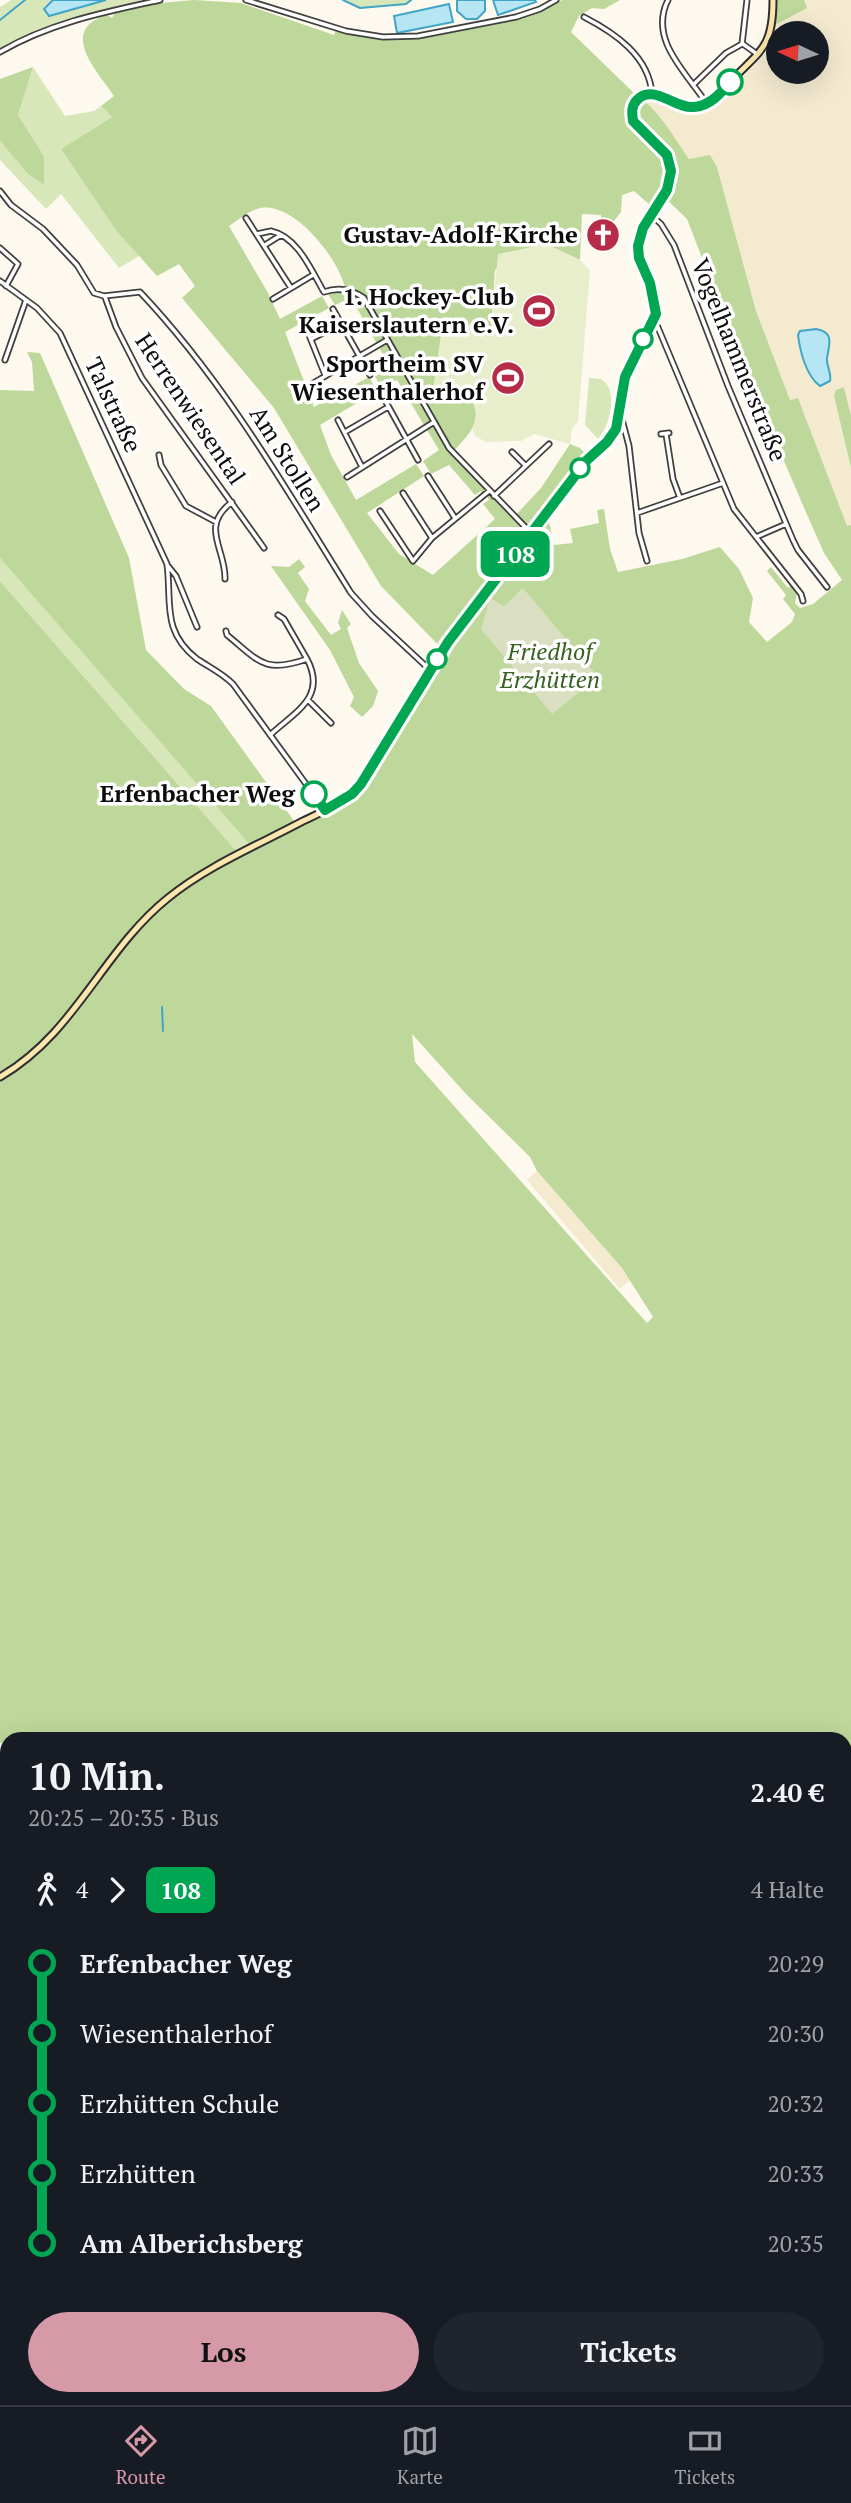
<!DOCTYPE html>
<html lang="de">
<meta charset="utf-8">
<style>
:root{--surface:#171b24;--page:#20242c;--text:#f1f3f6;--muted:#9ea1a6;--line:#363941;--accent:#d699a8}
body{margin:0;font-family:"PT Serif",serif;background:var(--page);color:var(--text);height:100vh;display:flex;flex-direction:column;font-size:26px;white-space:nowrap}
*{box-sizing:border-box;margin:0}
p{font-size:23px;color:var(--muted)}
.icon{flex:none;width:38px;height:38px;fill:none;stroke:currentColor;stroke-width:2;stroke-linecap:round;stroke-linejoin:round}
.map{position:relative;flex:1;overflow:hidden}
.details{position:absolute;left:0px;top:1732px;width:852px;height:674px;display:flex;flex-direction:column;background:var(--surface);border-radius:21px 21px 0 0;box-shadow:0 7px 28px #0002}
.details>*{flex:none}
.badge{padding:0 14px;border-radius:10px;font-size:24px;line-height:46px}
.needle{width:46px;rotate:274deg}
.buttons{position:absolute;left:766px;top:21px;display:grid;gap:14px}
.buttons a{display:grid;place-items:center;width:63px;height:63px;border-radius:50%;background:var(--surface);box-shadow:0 7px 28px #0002;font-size:35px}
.map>.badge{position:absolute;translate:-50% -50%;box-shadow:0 0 0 4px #fff}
.legs{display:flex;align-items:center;gap:10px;height:77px;padding:0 28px;font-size:23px}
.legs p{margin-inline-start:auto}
.overview{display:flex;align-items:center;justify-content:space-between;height:119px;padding:0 28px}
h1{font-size:38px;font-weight:700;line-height:52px}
.primary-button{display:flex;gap:14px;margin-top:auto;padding:14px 28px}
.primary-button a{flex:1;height:80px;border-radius:42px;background:var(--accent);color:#111;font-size:28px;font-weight:700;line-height:80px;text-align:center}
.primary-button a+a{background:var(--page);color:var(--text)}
ul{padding:0 28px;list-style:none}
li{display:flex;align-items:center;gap:24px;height:70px;font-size:26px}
li i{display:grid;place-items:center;width:10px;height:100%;margin:0 9px;background:currentColor}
li i::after{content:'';width:18px;height:18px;margin:-9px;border:5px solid;border-radius:50%;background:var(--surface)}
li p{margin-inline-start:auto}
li:first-child i{background:linear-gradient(#0000 50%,currentColor 0)}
li:last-child i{background:linear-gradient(currentColor 50%,#0000 0)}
.menu{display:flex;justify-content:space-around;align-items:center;height:98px;border-top:2px solid var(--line);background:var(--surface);font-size:19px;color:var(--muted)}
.menu a{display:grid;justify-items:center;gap:4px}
.menu .current{color:var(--accent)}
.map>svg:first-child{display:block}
.farmland{fill:#f3ead0;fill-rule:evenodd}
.green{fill:#d8e7ba}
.forest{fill:#bed79a;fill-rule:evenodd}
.cemetery{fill:#dadfc1}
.pitch{fill:#e8eecb}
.water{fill:#b6e5f3;stroke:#40a5c6;stroke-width:2}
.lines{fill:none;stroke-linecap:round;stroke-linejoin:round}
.stream{stroke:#40a5c6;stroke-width:2}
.street-casing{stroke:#404040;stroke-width:7}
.secondary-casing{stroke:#2f2f2f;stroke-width:9}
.highway-casing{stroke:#1e1e1e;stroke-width:10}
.street{stroke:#fff;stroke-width:3.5}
.secondary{stroke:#fbe6ad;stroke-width:5}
.highway{stroke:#ed8a5e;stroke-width:7}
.line-1-casing{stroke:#fff;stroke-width:16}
.line-1{stroke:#00a651;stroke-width:10}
.stop-1-dot{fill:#fff;stroke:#00a651;stroke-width:3.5}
.labels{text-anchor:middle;stroke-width:7;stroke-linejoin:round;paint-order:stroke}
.poi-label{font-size:24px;font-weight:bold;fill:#0d0d0d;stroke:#fff;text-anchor:end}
.street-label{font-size:24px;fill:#0d0d0d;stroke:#fff}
.park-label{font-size:24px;font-style:italic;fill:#386221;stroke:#fff}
.stop-label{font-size:24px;font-weight:bold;fill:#0d0d0d;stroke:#fff;text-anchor:end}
</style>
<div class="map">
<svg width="851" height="2405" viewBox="0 0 851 2405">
<rect width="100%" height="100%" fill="#fef9ee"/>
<!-- farmland -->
<path class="farmland" d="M804,0H851V416L844,387L834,396L851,468V525L847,527L798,398L790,400L756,311L717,167L689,159L671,132L644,100L655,99L685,110H701L713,105L761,58L768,47L775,25L806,8ZM779,33H817V72H779Z
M537,1171L622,1268L630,1280L620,1289L527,1180Z"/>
<!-- green -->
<path class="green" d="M11,0H53L44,9L106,0H151C100,12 45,20 0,49V7Z
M341,0H413L406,5L360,8Z
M33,67L65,116L94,111L101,106L112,117L61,149L115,229L141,255L119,268L61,194L46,209L0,160V141L27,173L44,184V156L18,115Z
M589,378C591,378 599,379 601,379C620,390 609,427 598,439L585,425Z
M0,558L253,847L239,854L0,581Z
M0,1798L7,1804V1847L0,1848Z
M7,1860V2010L1,2016C0,1988 14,1961 0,1932V1861Z"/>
<!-- forest -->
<path class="forest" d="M194,0L241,3L334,35L336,30C364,39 391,40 420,38L528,16L562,0H620L604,9L592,8L579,16L571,32L637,96C656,106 676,140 689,159L710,155L717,167L756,311L790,400L798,398L847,526L851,525V1760L845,1761V1740H7V1748L0,1742V581L239,854L252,847L0,558V390L34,391L32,362L27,352L40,353L129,558L146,650L184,689L211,706L299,828L335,809L361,789L449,656L381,586L274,408L182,298L195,286L179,264L157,276L115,229L61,149L112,117L101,106L114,96C96,70 58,30 107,15L112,18L115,13L160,3ZM634,191L651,206L661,194L687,219L751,384L802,503L824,553L842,580L813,604L800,608L795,603L797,593L792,585L788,588L771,567L767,571L786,595L783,599L795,614L792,622L767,642L749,622L753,598L739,569L720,547L682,559L618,572L610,549L604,509L597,510L599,523L570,529L573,543L554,545L546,507L587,455L580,448L570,444L541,488L513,518L489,494L487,496L489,500L483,504L495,519L433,575L399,554L367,513L424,476L416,464L356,500L331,455L320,425L377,391L369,377L314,407L285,332L329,308L322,296L280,319L268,293L229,226C237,221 247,212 257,209C292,197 343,263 346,293L332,292L328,294L335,305L346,300L353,301L390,367L375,376L381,388L397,380L439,450L423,461L431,474L449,465L475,495L481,491L484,493L486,491L451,454C464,439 483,424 473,403L433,394L491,328L495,270L546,244L580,260L582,214L601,215V226L609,227L621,212L622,195ZM412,1034L466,1094L530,1157L537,1171L622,1268L653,1317L647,1323L415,1062Z
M776,0H804L807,8L775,25Z
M33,67L18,115L44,156V185L27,173L0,141V79Z
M844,387L851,416V468L834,396L836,390Z
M299,559L305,567L298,573L309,589L305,601L331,635L341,629L338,623L342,610L351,624L347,628L359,663L378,691L373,706L362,717L350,706L354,697L330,650L271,566L289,567Z
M845,1833H851V2276L845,2284Z
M851,2292V2405H805L800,2399H845V2299Z
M151,2399H733L727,2405H150Z"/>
<!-- cemetery -->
<path class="cemetery" d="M523,588L598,677L552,714L481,629L490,598L504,606Z"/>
<!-- pitch -->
<path class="pitch" d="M546,244L580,260L590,270L578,421L572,429L570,444L534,434L521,441L486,442L475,436L472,429C477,419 478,413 473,403L432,395L443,322L491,327L498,254Z"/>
<!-- water -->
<path class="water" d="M53,0H106L49,16L44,9Z
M457,0H485V11L477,19H466L457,11Z
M493,0H535L536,2L498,15Z
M449,4L453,22L397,33L394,16Z
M816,329C835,332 829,345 827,358C826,366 832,373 830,381L820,386C806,376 800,351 798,335L800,331Z"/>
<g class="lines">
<!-- stream -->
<path class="stream" d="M343,0L360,8L406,4L411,0
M0,20L25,0
M162,1007L163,1031"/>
<!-- street casing -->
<g class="street-casing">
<path id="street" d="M246,0L346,31L383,37L418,36L516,17L540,9L556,0
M668,0C648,40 687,73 707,104
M584,17C615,33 649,56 652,94
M743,44L757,54
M0,52C49,23 105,12 160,0
M693,85L726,53L742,44L747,0
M0,191L11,205L43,229L77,265L94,293L104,296L140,292C225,382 286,489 351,593L372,616L429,669
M651,215L661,224L674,245L728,386L793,540L798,550L827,587
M246,218L291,288
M257,234L271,231C298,237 311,270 324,292C338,287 351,289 364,298L449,448L531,533
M265,245L281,235
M0,248L18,264L6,286
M0,281L37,308L60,333L167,564C172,602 161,631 197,659C209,667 222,673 233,684L325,810
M105,297L116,327L142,378L264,548
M273,299L313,275
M333,309L370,375
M654,318L734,509L801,594L803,601
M305,325L325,375
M311,339L341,324
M5,360L26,300
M310,385L387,340
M381,393L418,460
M620,412L629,446L639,533L647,561
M338,420L362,467
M345,432L388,407
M661,434L669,433
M666,434L673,479L680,498
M512,452L525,465
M159,455L161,465L186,506L216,522
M428,476L455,518
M347,477L434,422
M403,493L432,538
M494,496L549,444
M380,511L413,561L432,538L489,491
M637,513L723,483
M756,537L786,524
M168,566L176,576L197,627
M225,579C226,549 199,527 232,502
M278,615L284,619L307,659
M226,631L227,635C259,661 264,674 307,659C327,697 296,711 270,735
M308,700L331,723
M845,1829H851
M0,2026L7,2014
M0,2071L7,2069
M0,2109L7,2138
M0,2183L7,2181
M0,2227L6,2257
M0,2308L7,2305
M0,2370L7,2368
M0,2398L14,2405
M51,2399L52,2405
M119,2399V2405
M19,2405L39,2399
M147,2405L148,2399"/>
</g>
<!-- secondary casing -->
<g class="secondary-casing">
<path id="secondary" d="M0,1077C76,1033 102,951 168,898C207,866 258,845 303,821C322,812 343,803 358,788L448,642L587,460L607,442L616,429L625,377L656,314L650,283L639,258L638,246L643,228L667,190L671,171L667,155L633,121C630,106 638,90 656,95C670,98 680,109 696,107C711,105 721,92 730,82C760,50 773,49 773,0
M0,2259L7,2258"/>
</g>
<!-- highway casing -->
<g class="highway-casing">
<path id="highway" d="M845,1800L851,1802
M845,1807H851
M845,1814L851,1813
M0,1851L7,1850
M0,1857L7,1856"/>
</g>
<!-- street -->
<use href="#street" class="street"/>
<!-- secondary -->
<use href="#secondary" class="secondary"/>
<!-- highway -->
<use href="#highway" class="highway"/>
</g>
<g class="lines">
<!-- line-1 casing -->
<g class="line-1-casing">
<path id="line-1" d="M314,794L325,810L352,794L361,784L448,642L587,460L607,442L616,429L625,377L656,314L650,283L639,258L638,246L643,228L667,190L671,171L667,155L633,121C632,113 631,106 637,100C653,83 675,109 694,107C710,106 721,93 730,82"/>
</g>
<!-- line-1 -->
<use href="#line-1" class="line-1"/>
</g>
<!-- icons -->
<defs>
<g id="church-disc" transform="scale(1.75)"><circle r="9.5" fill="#b62c48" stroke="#fff"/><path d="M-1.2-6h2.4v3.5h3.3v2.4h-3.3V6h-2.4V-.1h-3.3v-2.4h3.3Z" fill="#fff"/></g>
<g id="stadium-disc" transform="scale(1.75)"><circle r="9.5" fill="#b62c48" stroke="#fff"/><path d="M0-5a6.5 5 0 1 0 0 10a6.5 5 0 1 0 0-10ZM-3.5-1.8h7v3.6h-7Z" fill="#fff"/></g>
</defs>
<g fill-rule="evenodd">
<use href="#church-disc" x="603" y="235"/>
<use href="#stadium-disc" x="539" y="311"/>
<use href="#stadium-disc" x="508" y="378"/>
</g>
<!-- markers -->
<g class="stop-1-dot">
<circle cx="730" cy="82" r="12"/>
<circle cx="643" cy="339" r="9"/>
<circle cx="580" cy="468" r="9"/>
<circle cx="437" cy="659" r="9"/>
<circle cx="314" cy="794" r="12"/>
</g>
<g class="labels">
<!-- poi labels -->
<g class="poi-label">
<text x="578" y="243">Gustav-Adolf-Kirche</text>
<text x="514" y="305">1. Hockey-Club<tspan x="514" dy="28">Kaiserslautern e.V.</tspan></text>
<text x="484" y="372">Sportheim SV<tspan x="484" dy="28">Wiesenthalerhof</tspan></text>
</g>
<!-- street labels -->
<g class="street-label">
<text transform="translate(739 360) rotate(68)" y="8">Vogelhammerstraße</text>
<text transform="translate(113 405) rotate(65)" y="8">Talstraße</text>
<text transform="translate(190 409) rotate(56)" y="8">Herrenwiesental</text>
<text transform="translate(287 459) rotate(58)" y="8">Am Stollen</text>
</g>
<!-- park labels -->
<g class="park-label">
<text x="550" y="660">Friedhof<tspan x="550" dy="28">Erzhütten</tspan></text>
</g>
<!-- stop labels -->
<g class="stop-label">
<text x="295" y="802">Erfenbacher Weg</text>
</g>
</g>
</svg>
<div class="buttons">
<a><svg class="needle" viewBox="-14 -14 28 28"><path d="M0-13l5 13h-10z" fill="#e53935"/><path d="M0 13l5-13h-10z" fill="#9ea1a6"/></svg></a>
</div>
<b class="badge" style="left:515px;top:554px;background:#00a651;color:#fff">108</b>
<section class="details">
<div class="overview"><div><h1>10 Min.</h1><p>20:25 – 20:35 · Bus</p></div><b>2.40 €</b></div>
<div class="legs"><svg class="icon" aria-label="walk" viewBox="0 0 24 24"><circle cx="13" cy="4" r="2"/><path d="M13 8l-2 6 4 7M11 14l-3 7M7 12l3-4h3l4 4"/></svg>4<svg class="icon" aria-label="forward" viewBox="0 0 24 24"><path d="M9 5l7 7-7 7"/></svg><b class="badge" style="background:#00a651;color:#fff">108</b><p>4 Halte</p></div>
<ul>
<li><i style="color:#00a651"></i><b>Erfenbacher Weg</b><p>20:29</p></li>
<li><i style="color:#00a651"></i><span>Wiesenthalerhof</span><p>20:30</p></li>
<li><i style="color:#00a651"></i><span>Erzhütten Schule</span><p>20:32</p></li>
<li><i style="color:#00a651"></i><span>Erzhütten</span><p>20:33</p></li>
<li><i style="color:#00a651"></i><b>Am Alberichsberg</b><p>20:35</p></li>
</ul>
<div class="primary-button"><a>Los</a><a>Tickets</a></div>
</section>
</div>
<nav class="menu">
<a class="current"><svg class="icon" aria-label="directions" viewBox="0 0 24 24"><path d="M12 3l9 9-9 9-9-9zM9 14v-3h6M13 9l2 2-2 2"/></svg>Route</a>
<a><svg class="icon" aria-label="map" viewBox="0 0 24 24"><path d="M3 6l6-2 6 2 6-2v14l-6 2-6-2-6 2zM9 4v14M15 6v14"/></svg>Karte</a>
<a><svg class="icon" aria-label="tickets" viewBox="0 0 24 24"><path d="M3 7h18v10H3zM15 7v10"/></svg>Tickets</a>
</nav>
